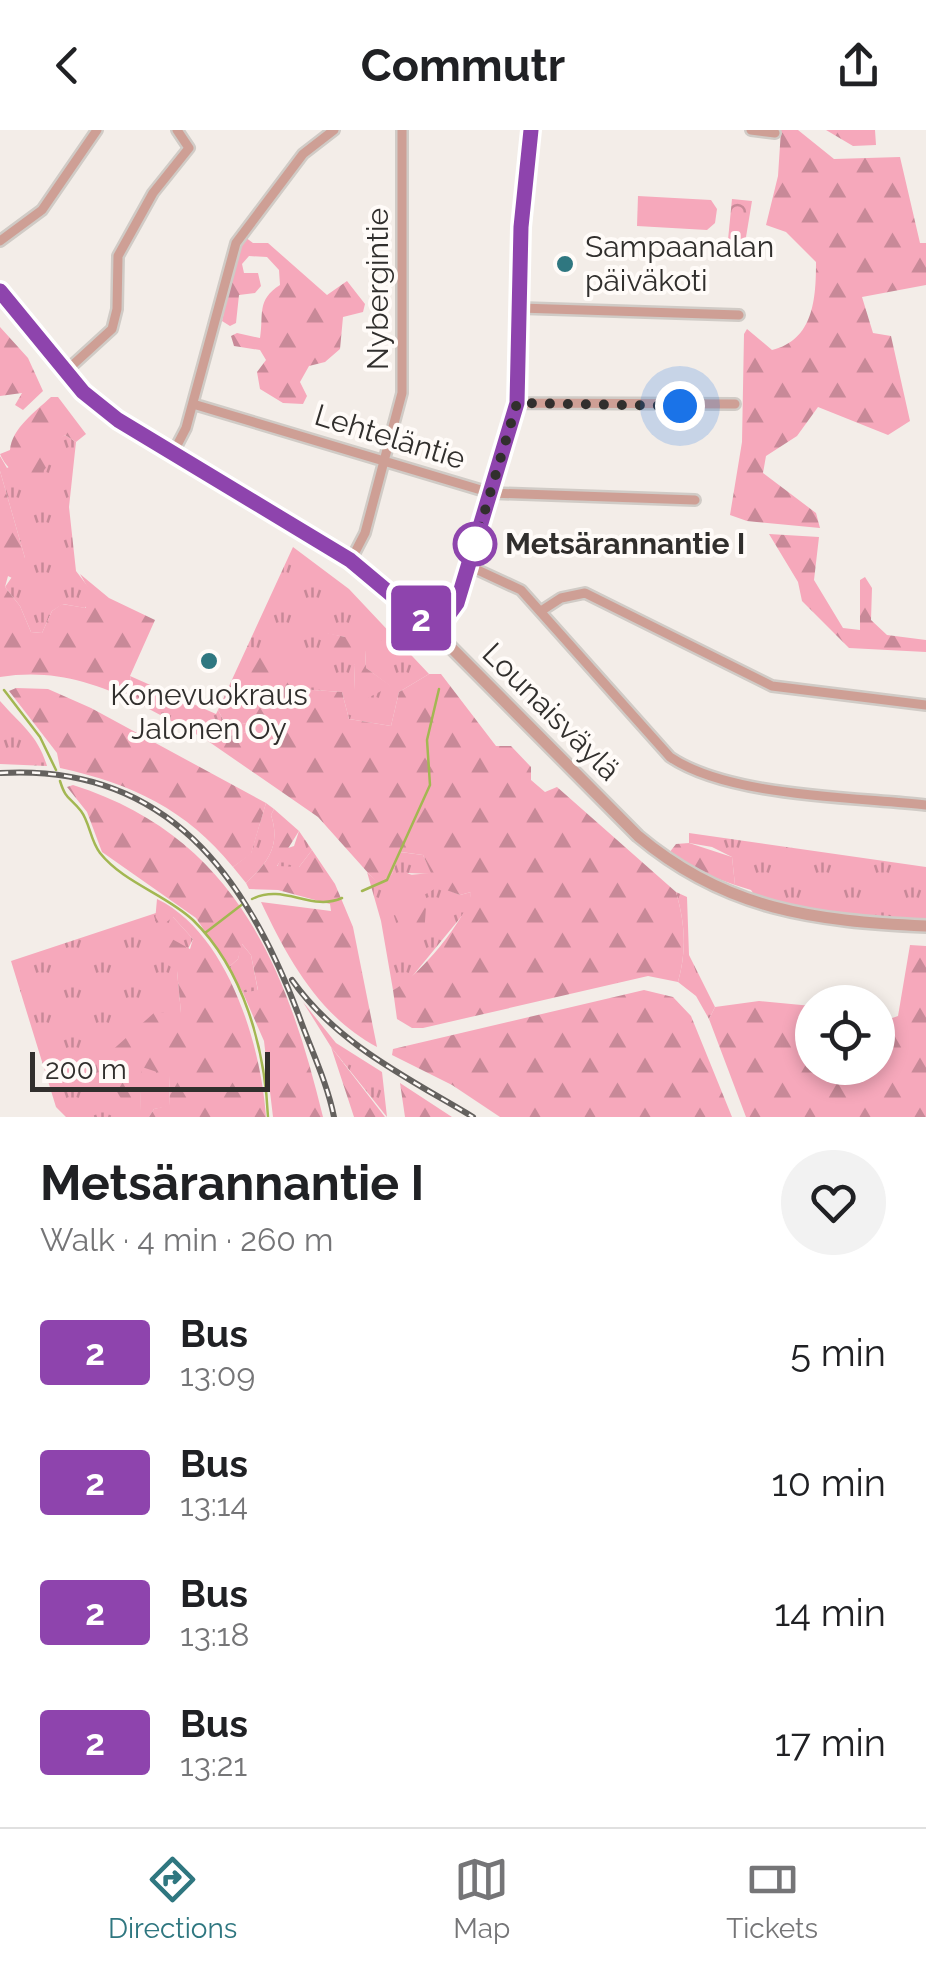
<!DOCTYPE html>
<meta charset="utf-8">
<style>
:root{--surface:#fff;--page:#f2f2f2;--text:#202124;--muted:#757577;--line:#e0e0e0;--accent:#2f7780}
body{margin:0;font-family:Raleway,sans-serif;background:var(--page);color:var(--text);height:100vh;display:flex;flex-direction:column;font-size:38px;white-space:nowrap}
*{box-sizing:border-box;margin:0}
p{font-size:32px;color:var(--muted)}
.icon{flex:none;width:55px;height:55px;fill:none;stroke:currentColor;stroke-width:2;stroke-linecap:round;stroke-linejoin:round}
.map{position:relative;height:987px;overflow:hidden}
.details{display:flex;flex-direction:column;background:var(--surface);flex:1}
.details>*{flex:none}
.badge{padding:0 20px;border-radius:8px;font-size:35px;line-height:65px}
.fabs{position:absolute;left:795px;top:855px;display:grid;gap:20px}
.fabs a{display:grid;place-items:center;width:100px;height:100px;border-radius:50%;background:var(--surface);box-shadow:0 5px 15px #0003;font-size:50px}
.scale{position:absolute;left:30px;bottom:25px;width:240px;box-sizing:border-box;padding-left:10px;border:5px solid #312f2d;border-top:0;font-size:28px;line-height:35px;white-space:nowrap;color:#312f2d;-webkit-text-stroke:8px #fffbf8;paint-order:stroke}
.you{position:absolute;width:50px;height:50px;margin:-25px;border:8px solid #fff;border-radius:50%;background:#1a73e8;box-shadow:0 0 0 15px #1a73e833}
.map>.badge{position:absolute;translate:-50% -50%;box-shadow:0 0 0 5px #fff}
.round{display:grid;place-items:center;flex:none;width:105px;height:105px;border-radius:52px;background:var(--page)}
.head{display:flex;align-items:center;justify-content:space-between;height:170px;padding:0 40px}
h1{font-size:48px;font-weight:700;line-height:75px}
ul{padding:0;list-style:none}
li{display:flex;align-items:center;gap:30px;height:130px;padding:0 40px}
li div{flex:1}
li b{display:block;font-size:38px}
li em{font-style:normal}
li .badge{min-width:110px;font-weight:700;text-align:center}
header{display:flex;justify-content:space-between;align-items:center;height:130px;padding:0 40px;background:var(--surface);font-size:45px;font-weight:700}
.tab-bar{display:flex;justify-content:space-around;align-items:center;height:140px;border-top:2px solid var(--line);background:var(--surface);font-size:28px;color:var(--muted)}
.tab-bar a{display:grid;justify-items:center;gap:5px}
.tab-bar .current{color:var(--accent)}
.map>svg:first-child{display:block}
.grass{fill:url(#grass-tufts);fill-rule:evenodd}
.forest{fill:url(#forest-firs)}
.park{fill:url(#park-crowns)}
.garden{fill:#f6a8bb}
.lines{fill:none;stroke-linecap:round;stroke-linejoin:round}
.stream{stroke:#a3b752;stroke-width:2.5}
.minor-casing{stroke:#d0cbc6;stroke-width:14}
.tertiary-casing{stroke:#d0cbc6;stroke-width:16}
.minor{stroke:#ce9f95;stroke-width:9}
.tertiary{stroke:#ce9f95;stroke-width:11}
.rail-casing{stroke:#64615e;stroke-width:6}
.rail{stroke:#fffbf8;stroke-width:2.5;stroke-dasharray:8;stroke-linecap:butt}
.line-casing{stroke:#fff;stroke-width:22}
.line{stroke:#8e44ad;stroke-width:15}
.walk{stroke:#312f2d;stroke-width:10;stroke-dasharray:0 18}
.poi-dot{fill:#2f7780;stroke:#fffbf8;stroke-width:4}
.stop-dot{fill:#fff;stroke:#8e44ad;stroke-width:5}
.labels{text-anchor:middle;stroke-width:8;stroke-linejoin:round;paint-order:stroke}
.poi-label{font-size:30px;fill:#312f2d;stroke:#fffbf8;text-anchor:start}
.street-label{font-size:30px;fill:#312f2d;stroke:#fffbf8}
.stop-label{font-size:30px;font-weight:bold;fill:#312f2d;stroke:#fffbf8;text-anchor:start}
</style>
<header><svg class="icon" aria-label="back" viewBox="0 0 24 24"><path d="M15 5l-7 7 7 7"/></svg>Commutr<svg class="icon" aria-label="share" viewBox="0 0 24 24"><path d="M12 15V3M7 8l5-5 5 5M5 13v7h14v-7"/></svg></header>
<div class="map">
<svg width="926" height="987" viewBox="0 0 926 987">
<defs>
<pattern id="grass-tufts" width="24" height="20" patternUnits="userSpaceOnUse" patternTransform="scale(2.5)"><rect width="24" height="20" fill="#f6a8bb"/><path d="M3 7l-1-3M5 7V3M7 7l1-3M15 17l-1-3M17 17v-4M19 17l1-3" fill="none" stroke="#c88998"/></pattern>
<pattern id="forest-firs" width="22" height="20" patternUnits="userSpaceOnUse" patternTransform="scale(2.5)"><rect width="22" height="20" fill="#f6a8bb"/><path d="M5 1l3.5 6h-7zM16 11l3.5 6h-7z" fill="#c88998"/></pattern>
<pattern id="park-crowns" width="20" height="18" patternUnits="userSpaceOnUse" patternTransform="scale(2.5)"><rect width="20" height="18" fill="#f6a8bb"/><path d="M2 6a3 3 0 1 1 6 0M12 15a3 3 0 1 1 6 0" fill="none" stroke="#c88998"/></pattern>
</defs>
<rect width="100%" height="100%" fill="#f3ede8"/>
<!-- grass -->
<path class="grass" d="M65,305L76,312L69,377L76,441L89,458L85,478L63,474L52,481L42,503L31,502L20,476L5,457L25,428L0,341V326L7,338Z
M293,417L349,459L429,544L399,562L391,596L349,589L342,562L299,559L247,517ZM324,503L345,507L365,520L366,538L390,556L354,560L355,535Z
M130,546L216,584L218,580L227,597L252,592L253,601L224,607L203,596L205,609L136,572Z
M0,571C20,594 38,605 47,636L0,634Z
M266,673L274,679L271,685C281,715 268,733 246,753L233,737L251,723Z
M299,701L312,720L299,737H277L285,719L294,716Z
M689,703L926,737V790L836,784L756,767L751,760L735,755L732,727L712,717L689,713Z
M400,722L423,725L432,744L407,743L460,765L471,762L470,776L406,854L393,860L381,791L367,742L378,753L392,744Z
M676,762L687,767L689,825L715,877L709,889L696,866L678,852C687,820 685,793 676,762Z
M156,783L173,787L193,809L177,841L181,883L109,924L140,981L141,936L169,945L170,976L154,979L149,987H66L56,977L11,831Z
M241,813L251,825L258,861L243,863L229,837L238,829Z
M303,872L336,913L382,942L387,987L331,917Z"/>
<!-- forest -->
<path class="forest" d="M781,0H798L834,29L900,27L920,113H926V155L862,167L873,203L891,206L910,291L888,305L818,277L797,306L766,326L763,343L816,383L820,398L747,391L730,385L742,312L744,204L747,199L772,220C814,210 816,168 816,132L786,102L766,95L778,46Z
M826,0H875L876,15L853,16Z
M245,107L253,113H268L327,165L347,151L365,174L363,182L343,187L340,219L325,232L309,236L300,252L307,266L303,274L283,273L260,259L257,242L266,230L260,220L234,216L231,206L237,203L260,208C264,185 256,170 280,155L279,140L267,127L249,126L242,134L244,143H258L261,156L255,163L239,165L236,193L230,196L222,191L238,116Z
M0,197L28,228L43,261L23,280L15,275L22,263L0,266Z
M51,267H58L86,304L76,312L65,305L57,311L55,326L41,344C21,346 9,344 0,324L10,320C12,298 35,282 51,267Z
M0,341L27,435V447L18,451L8,446L5,457L20,476L31,502L42,503L52,481L62,474L86,478L79,466L88,458L80,444L109,468L155,490L130,546L136,572C90,551 50,539 0,547Z
M769,404L819,407L814,450L843,498L860,500V450L865,447L872,458L871,490L887,505L926,510V522L849,518L802,471L798,452Z
M356,496L379,501L383,520L365,521L366,538L391,556L360,572L354,560L355,535L318,523L323,502L345,507Z
M247,517L291,521L299,559L342,562L349,589L391,596L399,562L429,544H441L496,616H511L531,637V650L545,662L557,657L676,762C685,793 687,820 678,852L648,846L423,898H412L397,889L393,860C415,851 470,786 471,762L460,765L438,757L424,765L398,746L431,743L423,725L401,722L392,744L378,754L318,687L205,609L203,595L224,607L253,601L252,592L227,597L218,580Z
M16,558L48,559L91,578L266,673L251,724L233,737C186,679 132,654 60,638L57,623L9,561Z
M73,655C234,706 286,835 323,987H273L264,911L243,863L258,860L251,825L242,814L238,829L229,837L196,788L102,722L87,682L67,657Z
M274,679L299,701L277,736L299,737L312,720L335,754L353,797L377,917C319,886 288,829 261,772L331,781L330,774L278,760L249,759L246,753C268,733 281,715 271,685Z
M689,713L732,727L735,755L699,742L669,723L676,714Z
M157,769C228,803 261,915 266,987H149L154,979L170,975L169,946L142,937L140,981L131,986L104,939L108,924L155,882L181,883L177,841L147,821L154,799L190,819L193,809L173,787L164,794L155,791Z
M397,774L426,777L423,819L410,816L395,785Z
M910,815L926,816V987H746L709,889L715,877L759,871L812,876V938H878V893L898,886Z
M644,860L673,867L691,886L732,987H500L452,955L392,925L393,919Z
M331,917L385,987H354Z
M400,953L452,987H405Z"/>
<!-- park -->
<path class="park" d="M732,69L752,71L745,113L728,110Z"/>
<!-- garden -->
<path class="garden" d="M638,66L711,70L717,79L715,93L707,100L637,96Z"/>
<g class="lines">
<!-- stream -->
<path class="stream" d="M4,560L40,607L56,640
M60,651C66,670 69,666 81,681C90,693 90,710 100,723C124,753 165,764 193,790C244,840 265,919 268,987
M362,761L387,750L430,655L427,610L439,559
M252,769C284,753 311,782 342,768
M205,803L244,773"/>
<!-- minor casing -->
<g class="minor-casing">
<path id="minor" d="M751,0L775,3
M0,111L42,80L97,0
M520,178L739,185
M65,242L112,199L117,179L118,126L153,63L189,18L177,0
M517,273L735,274
M193,274L491,363L695,370
M172,325L186,298L236,113L303,24L334,0
M351,430L365,403L402,263V0
M469,436L521,460L670,627C729,667 853,667 926,675
M541,481L561,468L585,463L772,556L926,575
M436,502L457,473L517,273L521,97L531,0"/>
</g>
<!-- tertiary casing -->
<g class="tertiary-casing">
<path id="tertiary" d="M0,160L83,262L118,290L315,407L408,474L638,706C726,780 815,791 926,796"/>
</g>
<!-- minor -->
<use href="#minor" class="minor"/>
<!-- tertiary -->
<use href="#tertiary" class="tertiary"/>
<!-- rail casing -->
<g class="rail-casing">
<path id="rail" d="M0,643C167,633 247,747 299,886C311,920 327,952 334,987
M292,850C337,914 408,948 473,987"/>
</g>
<!-- rail -->
<use href="#rail" class="rail"/>
</g>
<g class="lines">
<!-- line casing -->
<g class="line-casing">
<path id="line" d="M0,161L83,262L118,290L350,430L436,502L457,473L517,273L521,97L531,0"/>
</g>
<!-- line -->
<use href="#line" class="line"/>
<!-- walk -->
<path class="walk" d="M475,414L517,273L680,276"/>
</g>
<!-- markers -->
<g class="poi-dot">
<circle cx="565" cy="134" r="10"/>
<circle cx="209" cy="531" r="10"/>
</g>
<circle class="stop-dot" cx="475" cy="414" r="20"/>
<g class="labels">
<!-- poi labels -->
<g class="poi-label">
<text x="585" y="127">Sampaanalan<tspan x="585" dy="34">päiväkoti</tspan></text>
<text x="209" y="575" text-anchor="middle">Konevuokraus<tspan x="209" dy="34">Jalonen Oy</tspan></text>
</g>
<!-- street labels -->
<g class="street-label">
<text transform="translate(378 159) rotate(-90)" y="10">Nybergintie</text>
<text transform="translate(390 307) rotate(17)" y="10">Lehteläntie</text>
<text transform="translate(551 582) rotate(45)" y="10">Lounaisväylä</text>
</g>
<!-- stop labels -->
<g class="stop-label">
<text x="505" y="424">Metsärannantie I</text>
</g>
</g>
</svg>
<div class="fabs">
<a><svg class="icon" aria-label="locate" viewBox="0 0 24 24"><circle cx="12" cy="12" r="6"/><path d="M12 2v4M12 18v4M2 12h4M18 12h4"/></svg></a>
</div>
<div class="scale">200 m</div>
<div class="you" style="left:680px;top:276px"></div>
<b class="badge" style="left:421px;top:488px;background:#8e44ad;color:#fff">2</b>
</div>
<section class="details">
<div class="head"><div><h1>Metsärannantie I</h1><p>Walk · 4 min · 260 m</p></div><a class="round"><svg class="icon" aria-label="heart" viewBox="0 0 24 24"><path d="M12 20l-8-8c-3-5 5-10 8-4 3-6 11-1 8 4z"/></svg></a></div>
<ul>
<li><span class="badge" style="background:#8e44ad;color:#fff">2</span><div><b>Bus</b><p>13:09</p></div><em>5 min</em></li>
<li><span class="badge" style="background:#8e44ad;color:#fff">2</span><div><b>Bus</b><p>13:14</p></div><em>10 min</em></li>
<li><span class="badge" style="background:#8e44ad;color:#fff">2</span><div><b>Bus</b><p>13:18</p></div><em>14 min</em></li>
<li><span class="badge" style="background:#8e44ad;color:#fff">2</span><div><b>Bus</b><p>13:21</p></div><em>17 min</em></li>
</ul>
</section>
<nav class="tab-bar">
<a class="current"><svg class="icon" aria-label="directions" viewBox="0 0 24 24"><path d="M12 3l9 9-9 9-9-9zM9 14v-3h6M13 9l2 2-2 2"/></svg>Directions</a>
<a><svg class="icon" aria-label="map" viewBox="0 0 24 24"><path d="M3 6l6-2 6 2 6-2v14l-6 2-6-2-6 2zM9 4v14M15 6v14"/></svg>Map</a>
<a><svg class="icon" aria-label="tickets" viewBox="0 0 24 24"><path d="M3 7h18v10H3zM15 7v10"/></svg>Tickets</a>
</nav>
